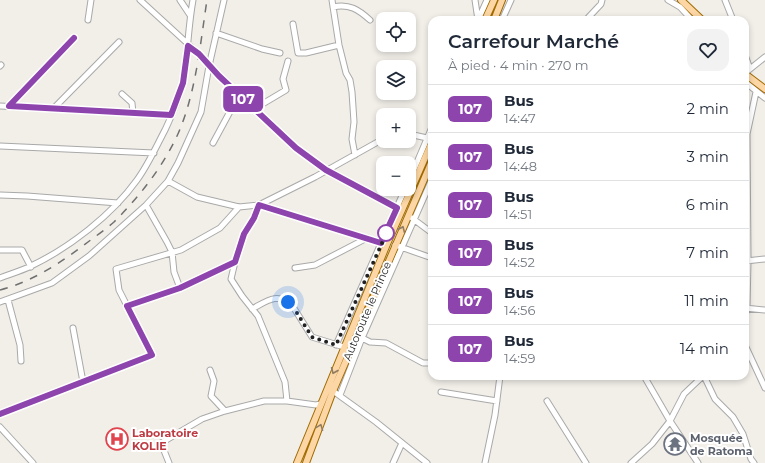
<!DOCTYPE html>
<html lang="fr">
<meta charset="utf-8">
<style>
:root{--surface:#fff;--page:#f2f2f3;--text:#1f2937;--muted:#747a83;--line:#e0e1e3}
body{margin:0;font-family:Montserrat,sans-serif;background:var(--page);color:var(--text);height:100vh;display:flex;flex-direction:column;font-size:15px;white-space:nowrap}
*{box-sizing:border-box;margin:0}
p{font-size:13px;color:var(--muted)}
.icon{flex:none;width:22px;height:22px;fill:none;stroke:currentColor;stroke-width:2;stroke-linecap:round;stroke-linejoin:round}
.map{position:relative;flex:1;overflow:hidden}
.side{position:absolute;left:428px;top:16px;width:321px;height:364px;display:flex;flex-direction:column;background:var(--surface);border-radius:12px;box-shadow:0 2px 6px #0003}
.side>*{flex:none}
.badge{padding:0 8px;border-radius:6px;font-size:14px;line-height:26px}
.fabs{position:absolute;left:376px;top:12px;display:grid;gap:8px}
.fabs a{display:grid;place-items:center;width:40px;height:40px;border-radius:8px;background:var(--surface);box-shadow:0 2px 6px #0003;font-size:20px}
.you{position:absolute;width:20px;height:20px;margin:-10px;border:3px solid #fff;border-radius:50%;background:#1a73e8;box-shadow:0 0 0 6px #1a73e833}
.map>.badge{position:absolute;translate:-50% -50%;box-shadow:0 0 0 2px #fff}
.round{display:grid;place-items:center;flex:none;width:42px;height:42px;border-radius:12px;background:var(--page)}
.headline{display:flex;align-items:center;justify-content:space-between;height:68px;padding:0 20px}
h1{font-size:19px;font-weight:600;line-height:30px}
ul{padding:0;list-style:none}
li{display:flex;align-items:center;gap:12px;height:48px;padding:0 20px;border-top:1px solid var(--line)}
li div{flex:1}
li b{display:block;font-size:15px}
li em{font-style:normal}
li .badge{min-width:44px;font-weight:700;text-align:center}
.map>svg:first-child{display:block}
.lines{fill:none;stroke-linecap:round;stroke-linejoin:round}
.minor-casing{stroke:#a9a9a9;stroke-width:7}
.major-casing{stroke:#a06b00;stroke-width:8}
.minor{stroke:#fff;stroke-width:5}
.major{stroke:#fcd6a4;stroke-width:6}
.rail{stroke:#707070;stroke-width:1.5;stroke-dasharray:8 8;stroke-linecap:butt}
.oneway{stroke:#8f7c63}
.line-casing{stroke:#fff;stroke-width:9}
.line{stroke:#8e44ad;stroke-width:6}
.walk{stroke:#222;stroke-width:4;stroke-dasharray:0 7.2}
.stop-dot{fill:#fff;stroke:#8e44ad;stroke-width:2}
.labels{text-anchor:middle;stroke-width:4;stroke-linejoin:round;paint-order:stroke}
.street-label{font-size:11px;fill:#222;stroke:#fff}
.health-label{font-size:11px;font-weight:bold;fill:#be3a42;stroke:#fff;text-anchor:start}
.worship-label{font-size:11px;font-weight:bold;fill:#5b616d;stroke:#fff;text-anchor:start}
</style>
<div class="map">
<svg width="765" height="463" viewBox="0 0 765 463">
<rect width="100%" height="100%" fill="#f2efe9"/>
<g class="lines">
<!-- minor casing -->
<g class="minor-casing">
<path id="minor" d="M140,0L199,54L209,66L296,148L327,170L402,210
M180,0L190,15
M332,0L339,45L346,73L350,80L352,92L354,122L352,139L355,155
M475,0L478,20
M668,0L680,7L692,20
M725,0L733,20
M333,7C349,3 359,10 370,20
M88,20L91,0
M478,20L487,0
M502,20L511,0
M586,20L601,4L602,0
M293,24L298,53H306L339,45
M216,33L262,49L280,53
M745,55L750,69
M0,66L1,65
M745,73L765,57
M745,82L765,98
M122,94L132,103L133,113
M0,106L171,115
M9,106L74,38
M54,108L119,42
M254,109L286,90L283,79L288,61
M409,134L427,138
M213,143L239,95
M0,146L154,153
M168,181L197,197L239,207L259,205L315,177L383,139
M409,181L432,127
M0,195L27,196L118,203
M146,205L167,242L172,252L174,272L180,288
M412,218L432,233
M395,245L432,258
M0,250H22L31,267
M746,261L765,259
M235,262L231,279L242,296L258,316L285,382L287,401
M295,268L315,265L367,238
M0,278C10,274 21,271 31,266C69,248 112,215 137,180C148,165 156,147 165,130C172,115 180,98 183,81C188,54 188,27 193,0
M8,300L20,345L21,361
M0,302L52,283L89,256L146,205L168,181L178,163L201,112L209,66L224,0
M127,306L180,288L235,262L244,234L254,218L259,205L387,244
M745,308L765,310
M252,309C267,301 277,292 292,305L312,337L344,347
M745,316L747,308L748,260L747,134L756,92
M73,328L83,382
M362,338L370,342L386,343L423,363H432
M336,345L405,189
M745,345L765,388
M210,370L214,381L211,396L225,411
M644,376L670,421L698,463
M704,376L715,399L733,417L743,434L751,459L754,463
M333,391L376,422L427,463
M441,392L497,401
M340,395L362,338L432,179
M547,401L586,463
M0,414L152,355L119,290L116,269L181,250L220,228L239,207
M0,427L33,463
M169,463L161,443L202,419L225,411L264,401H287L316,405L320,404
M393,463L402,443
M485,463L495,415L500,376
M631,463L652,444L670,421L684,394L703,376"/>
</g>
<!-- major casing -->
<g class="major-casing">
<path id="major" d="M681,0L702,20
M485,20L494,0
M494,20L502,0
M745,74L765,89
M297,463L387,244L432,142
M306,463L333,391L432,161"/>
</g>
<!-- minor -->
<use href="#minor" class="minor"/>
<!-- major -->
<use href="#major" class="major"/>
<!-- rail -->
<path class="rail" d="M0,290C32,282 62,262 88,242C96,236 106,229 114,222C139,197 162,168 177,136C196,94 200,45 207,0"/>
</g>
<!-- one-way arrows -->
<defs><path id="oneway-chevron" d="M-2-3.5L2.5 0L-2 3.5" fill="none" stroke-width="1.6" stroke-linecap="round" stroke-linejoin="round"/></defs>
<g class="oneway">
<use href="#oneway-chevron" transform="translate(402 229) rotate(-67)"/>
<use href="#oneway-chevron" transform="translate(334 371) rotate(113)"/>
<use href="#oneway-chevron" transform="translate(320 427) rotate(-69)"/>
</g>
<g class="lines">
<!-- line casing -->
<g class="line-casing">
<path id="line" d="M0,414L152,355L127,306L180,288L235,262L244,234L254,218L259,205L381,243L397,208L326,170L296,148L219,76L199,54L188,46L183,83L171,115L9,106L74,38"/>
</g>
<!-- line -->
<use href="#line" class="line"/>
<!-- walk -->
<path class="walk" d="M288,302L292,305L312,337L336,345L387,232L386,233"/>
</g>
<!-- icons -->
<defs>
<g id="hospital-ring" transform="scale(1.15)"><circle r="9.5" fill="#fff" stroke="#e0444e" stroke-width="1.5"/><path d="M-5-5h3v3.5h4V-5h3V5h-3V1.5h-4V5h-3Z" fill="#e0444e"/></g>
<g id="temple-ring" transform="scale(1.15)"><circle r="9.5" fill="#fff" stroke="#6b7280" stroke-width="1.5"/><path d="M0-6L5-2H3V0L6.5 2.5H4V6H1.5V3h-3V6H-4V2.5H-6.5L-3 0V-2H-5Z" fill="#6b7280"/></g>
</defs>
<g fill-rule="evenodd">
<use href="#hospital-ring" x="117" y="439"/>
<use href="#temple-ring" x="675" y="444"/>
</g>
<!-- markers -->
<circle class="stop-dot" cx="386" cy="233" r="8"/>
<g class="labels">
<!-- street labels -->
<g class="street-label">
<text transform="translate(367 311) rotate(-67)" y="4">Autoroute le Prince</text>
</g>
<!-- health labels -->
<g class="health-label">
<text x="132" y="437">Laboratoire<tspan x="132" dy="13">KOLIE</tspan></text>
</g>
<!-- worship labels -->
<g class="worship-label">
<text x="690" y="442">Mosquée<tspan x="690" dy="13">de Ratoma</tspan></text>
</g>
</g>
</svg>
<div class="fabs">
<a><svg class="icon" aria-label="locate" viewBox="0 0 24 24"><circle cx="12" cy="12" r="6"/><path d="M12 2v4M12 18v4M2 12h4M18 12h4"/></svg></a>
<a><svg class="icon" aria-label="layers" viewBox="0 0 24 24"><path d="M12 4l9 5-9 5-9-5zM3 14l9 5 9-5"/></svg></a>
<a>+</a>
<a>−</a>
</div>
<div class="you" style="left:288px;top:302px"></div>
<b class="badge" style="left:243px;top:99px;background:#8e44ad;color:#fff">107</b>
<section class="side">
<div class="headline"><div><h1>Carrefour Marché</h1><p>À pied · 4 min · 270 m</p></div><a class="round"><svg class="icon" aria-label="heart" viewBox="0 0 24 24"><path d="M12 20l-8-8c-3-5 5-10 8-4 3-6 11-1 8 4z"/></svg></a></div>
<ul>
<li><span class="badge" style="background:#8e44ad;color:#fff">107</span><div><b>Bus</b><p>14:47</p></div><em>2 min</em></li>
<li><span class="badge" style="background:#8e44ad;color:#fff">107</span><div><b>Bus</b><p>14:48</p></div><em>3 min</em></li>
<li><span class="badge" style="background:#8e44ad;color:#fff">107</span><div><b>Bus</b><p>14:51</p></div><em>6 min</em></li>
<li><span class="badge" style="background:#8e44ad;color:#fff">107</span><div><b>Bus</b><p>14:52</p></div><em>7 min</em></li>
<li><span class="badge" style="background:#8e44ad;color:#fff">107</span><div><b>Bus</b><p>14:56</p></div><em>11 min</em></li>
<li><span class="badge" style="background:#8e44ad;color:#fff">107</span><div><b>Bus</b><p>14:59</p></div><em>14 min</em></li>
</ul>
</section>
</div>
